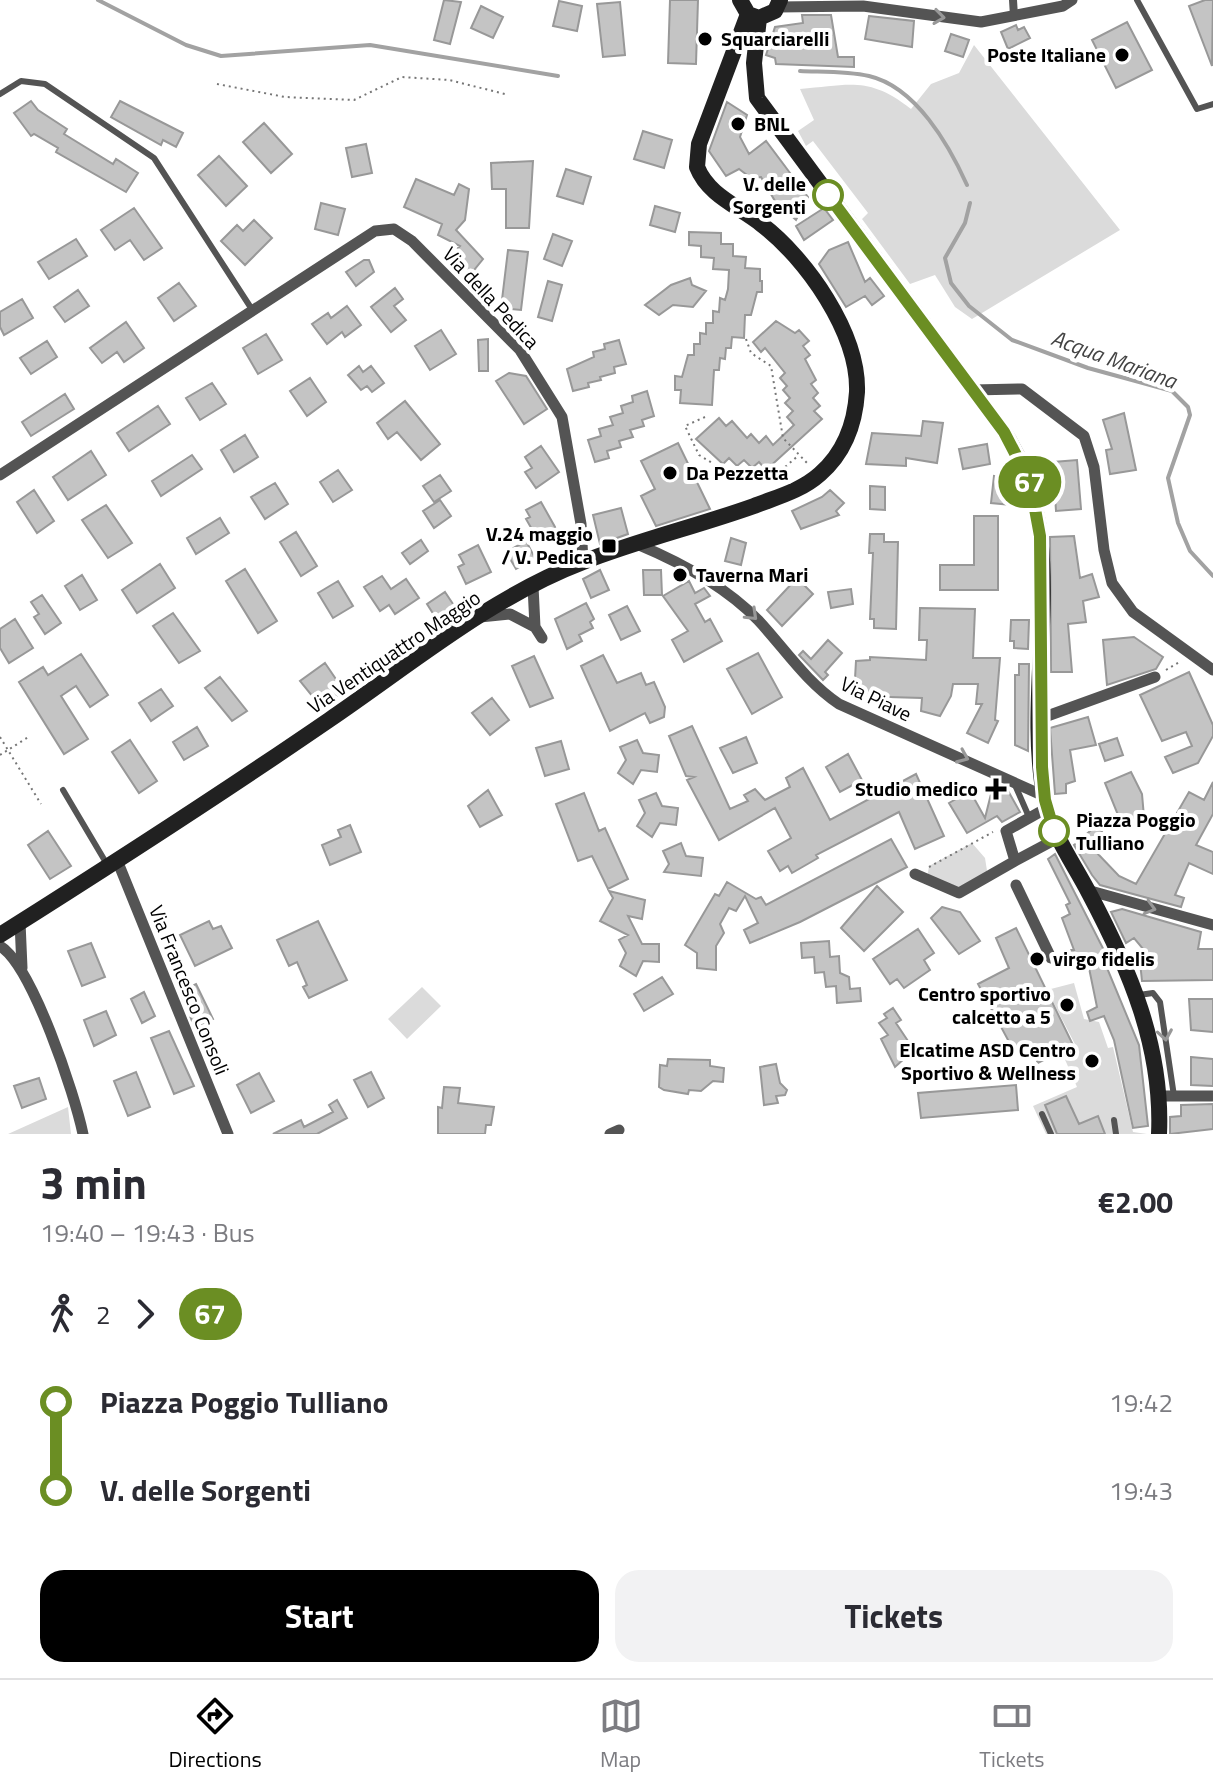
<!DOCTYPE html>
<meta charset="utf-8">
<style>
:root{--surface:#fff;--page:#f2f2f3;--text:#2b2b33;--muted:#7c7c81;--line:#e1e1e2;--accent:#000}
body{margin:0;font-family:"Titillium Web",sans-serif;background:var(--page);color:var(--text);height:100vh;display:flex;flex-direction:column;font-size:30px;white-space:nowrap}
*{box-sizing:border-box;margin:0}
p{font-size:26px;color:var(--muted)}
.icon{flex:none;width:44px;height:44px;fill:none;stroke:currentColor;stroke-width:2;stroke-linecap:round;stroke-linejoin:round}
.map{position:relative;height:1134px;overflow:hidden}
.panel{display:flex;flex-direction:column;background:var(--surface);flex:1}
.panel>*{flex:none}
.badge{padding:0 16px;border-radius:26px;font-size:28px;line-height:52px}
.map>.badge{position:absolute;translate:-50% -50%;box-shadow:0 0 0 4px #fff}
.legs{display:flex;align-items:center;gap:12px;height:88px;padding:0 40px;font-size:26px}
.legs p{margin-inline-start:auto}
.head{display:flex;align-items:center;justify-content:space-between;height:136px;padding:0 40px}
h1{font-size:44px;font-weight:700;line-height:60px}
.button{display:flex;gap:16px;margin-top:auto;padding:16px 40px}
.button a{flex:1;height:92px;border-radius:24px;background:var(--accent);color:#fff;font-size:32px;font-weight:700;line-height:92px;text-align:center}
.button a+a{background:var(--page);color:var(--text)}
ul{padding:0 40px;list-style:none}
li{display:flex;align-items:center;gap:28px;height:88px;font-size:30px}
li i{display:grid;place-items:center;width:12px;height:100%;margin:0 10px;background:currentColor}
li i::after{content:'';width:20px;height:20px;margin:-10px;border:6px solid;border-radius:50%;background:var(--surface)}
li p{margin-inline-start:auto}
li:first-child i{background:linear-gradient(#0000 50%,currentColor 0)}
li:last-child i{background:linear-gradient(currentColor 50%,#0000 0)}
.menu{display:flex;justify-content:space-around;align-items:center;height:112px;border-top:2px solid var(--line);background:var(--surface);font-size:22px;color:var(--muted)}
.menu a{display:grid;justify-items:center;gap:4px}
.menu .on{color:var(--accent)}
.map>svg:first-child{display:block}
.green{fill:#dbdbdb}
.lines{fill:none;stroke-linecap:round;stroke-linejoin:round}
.stream{stroke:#a2a2a2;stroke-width:4}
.building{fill:#c4c4c4;stroke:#989898;stroke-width:2}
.path{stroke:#767676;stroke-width:2;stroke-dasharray:2 4;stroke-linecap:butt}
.service{stroke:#545454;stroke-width:6}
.pedestrian{stroke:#545454;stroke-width:8}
.minor{stroke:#545454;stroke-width:11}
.secondary{stroke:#212121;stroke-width:16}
.oneway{stroke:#989898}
.line-1-casing{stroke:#fff;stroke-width:18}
.line-1{stroke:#6b8e23;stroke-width:12}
.poi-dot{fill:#000;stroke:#fff;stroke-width:3}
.stop-1-dot{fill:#fff;stroke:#6b8e23;stroke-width:4}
.labels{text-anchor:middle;stroke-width:8;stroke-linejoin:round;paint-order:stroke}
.poi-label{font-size:20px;font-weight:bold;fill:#000;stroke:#fff;text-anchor:start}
.stop-label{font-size:20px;font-weight:bold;fill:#000;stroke:#fff;text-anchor:end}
.street-label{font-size:20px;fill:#000;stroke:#fff}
.water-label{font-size:22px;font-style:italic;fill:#434343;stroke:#fff}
</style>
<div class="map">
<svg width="1213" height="1134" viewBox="0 0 1213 1134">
<rect width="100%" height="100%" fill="#fff"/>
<!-- green -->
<path class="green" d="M974,45L1120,230L972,319L955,307L935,275L910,284L862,219L868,213L813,141L806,146L798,131L814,120L800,89C850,85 869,76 911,109L931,84L959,73Z
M972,843L985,858L988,877L959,893L927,879L929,866Z
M1074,983L1084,1019L1099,1022L1108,1048L1113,1047L1133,1132L1147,1134H1046L1033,1106L1077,1087L1063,1055L1077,1048L1047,990Z
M422,987L441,1006L407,1039L388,1019Z
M68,1107L71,1134H8Z"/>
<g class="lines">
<!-- stream -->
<path class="stream" d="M98,0L186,45L221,56L370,45L558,76
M800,71C822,72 847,71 869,76C916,87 949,145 967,185
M970,203L965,223L945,258L951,283L969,306L1012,340L1088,368L1172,391L1188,407L1190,415L1168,478L1178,523L1190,551L1213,576"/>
</g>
<!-- building -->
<path class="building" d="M444,0L461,2L450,44L434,40Z
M670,0H698L696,64L668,63Z
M1205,0H1213L1212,66L1189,6Z
M559,1L582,6L577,31L553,26Z
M620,2L625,55L603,57L597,4Z
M481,6L503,17L493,38L471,28Z
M802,15H831L838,57H854V67L776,64L775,58L766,55L775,27L803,23Z
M869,16L914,21L912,47L865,39Z
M1127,22L1152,70L1116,88L1092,40Z
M1016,25L1018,30L1024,27L1030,38L1008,49L1001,32Z
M951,34L969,40L963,57L945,51Z
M31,101L38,110L67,129L64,134L113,164L116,159L138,173L126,192L56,152L58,148L34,134L31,136L14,113Z
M120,101L183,133L176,147L163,140L161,145L111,117Z
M727,102L747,115L740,137L749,154L766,141L808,197L796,220L775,201L761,177L751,178L739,169L726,176L709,151Z
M264,123L292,154L271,173L243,142Z
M643,131L672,140L664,168L634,159Z
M366,144L372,173L352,177L346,148Z
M219,156L247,186L226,206L198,175Z
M533,161L529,228H506V189H492L491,163Z
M566,169L591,177L583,204L557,196Z
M416,179L454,195L459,184L469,189L465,220L456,230L483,259L475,269L480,274L473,285L447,260L460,246L438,235L442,224L404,207Z
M321,203L345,209L338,235L315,229Z
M655,206L680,213L675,232L650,225Z
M134,208L162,248L144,260L130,240L115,250L101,230Z
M824,208L833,220L804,240L796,226Z
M254,220L272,238L245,265L221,241L237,225L243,231Z
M689,232L721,233V244H733V256L746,257L745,268L760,269V281H762V292H757L751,315H745L744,338L732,337L731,348H726L725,359L720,358L719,370H714L712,405L680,403L681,390H675V376L682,377L688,355H694V344H700V333L706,334V323H713V311L719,312L720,298L725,300L728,289L729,270L713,269L714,258L701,257V246L689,245Z
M553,234L572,241L562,266L544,259Z
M76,239L87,256L49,279L38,262Z
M848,242L865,282L870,278L884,296L872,305L865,296L846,307L819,264L829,250Z
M508,250L528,252L521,310L501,308Z
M364,260H369L374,272L356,286L346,272Z
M690,278L692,285L706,291L693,307L673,305L659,315L645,305L671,285Z
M548,281L562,285L552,321L538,317Z
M179,283L196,306L174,321L158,298Z
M395,288L403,299L394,306L406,320L391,332L371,307Z
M78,290L89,306L65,322L54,307Z
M22,299L33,318L4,335L0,327V312Z
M347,306L361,325L345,337L342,332L327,344L312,324L328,313L331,318Z
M776,321L795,333L799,330L809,341L803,346L810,355L805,359L816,380L811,384L818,393L813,398L820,406L814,411L822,419L766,470L759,462L752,468L744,460L737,466L729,458L723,464L696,439L719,418L726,426L732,421L747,438L751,434L759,443L766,436L773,445L794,425L787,417L793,411L785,403L790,398L783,390L787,386L780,378L785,373L765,348L761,352L753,342Z
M126,322L144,348L124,362L117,352L102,363L90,348Z
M441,330L456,354L430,370L415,346Z
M266,334L282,360L258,374L243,348Z
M488,339V371H479L478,340Z
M619,340L626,364L614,367L615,373L600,377L601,380L588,383L589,387L573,391L567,369L594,357L593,352L605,349L604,344Z
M47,341L57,357L31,374L20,358Z
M359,366L363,372L371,366L384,383L372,392L367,386L361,390L348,375Z
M509,373L526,376L547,409L524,424L496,381Z
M310,378L326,402L307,416L290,391Z
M212,383L226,404L200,420L186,398Z
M647,391L654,416L642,420L644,426L630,430L633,437L619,441L621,447L607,451L609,458L595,462L588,440L601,436L599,429L613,425L610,417L623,413L621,406L633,402L632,396Z
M65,394L74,409L31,436L22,422Z
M405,401L440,444L421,460L397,432L388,439L377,423Z
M158,406L170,424L129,451L117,433Z
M1124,413L1136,470L1110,474L1106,450L1112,449L1103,420Z
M923,421L943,423L937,463L906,458V466L866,464L872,433L921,436Z
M245,435L258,457L234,472L221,450Z
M678,443L710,509L656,526L641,496L655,489L641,461Z
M987,444L990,464L963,469L959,449Z
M541,446L559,472L536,488L525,472L532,468L525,457Z
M91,451L106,475L68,500L53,477Z
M192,455L202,469L161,496L152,481Z
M1077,460L1081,509L1056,511L1053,462Z
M338,470L352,490L333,502L320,482Z
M440,475L451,491L434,502L423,486Z
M994,476L1014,479L1011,505L991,503Z
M275,483L288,504L265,519L251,497Z
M870,486L885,487V510L870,509Z
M34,490L54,521L37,533L17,502Z
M830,490L844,503L836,511L839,515L801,529L792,511L822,497Z
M440,500L451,516L434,528L423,511Z
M541,502L555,527L537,538L526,519L530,517L526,510Z
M106,505L132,543L108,558L82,520Z
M621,508L628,534L600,544L593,515Z
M974,516H998V590H940V565H974Z
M220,518L229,533L196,554L187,538Z
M296,532L317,566L301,576L280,542Z
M870,534H884V542H898L896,629L874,628V619H870L873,553H869Z
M1074,536L1080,578L1092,574L1099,597L1083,601L1086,622L1068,624L1072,672H1051L1050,537Z
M731,538L746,543L741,565L725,561Z
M421,540L428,551L410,564L402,553Z
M526,541L535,558L516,569L506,552Z
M478,545L491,572L466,584L458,567L464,564L459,555Z
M160,564L175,588L137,613L122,590Z
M245,569L277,621L258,633L226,581Z
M600,570L609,590L591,598L583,579Z
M643,570H661L662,595H644Z
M82,575L97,600L80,610L65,586Z
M382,576L391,589L406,579L419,598L395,614L389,605L380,611L364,587Z
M797,578L813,594L782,626L767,610Z
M338,581L353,606L333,618L318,593Z
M689,581L695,593L704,588L710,596L695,604L705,622L710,619L722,641L684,662L672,640L688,631L663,596Z
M851,589L853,604L831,608L828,592Z
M445,592L459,613L441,626L427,604Z
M42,595L61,623L45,634L34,617L39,614L31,602Z
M586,603L594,619L590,622L593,628L579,635L582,641L567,649L555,619Z
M627,606L640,631L621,640L609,615Z
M920,608L975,609L973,658H1000L995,720L998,721L988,743L967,733L982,704H976L978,684H953L951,696L940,716L921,711L922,698L854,696L856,661L870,660V657L926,660L927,640H919Z
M173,613L200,651L179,663L153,626Z
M15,619L33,648L9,663L0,648V629Z
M1011,620H1029L1028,649L1014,648V641H1010Z
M1134,637L1163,657L1156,669L1107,685L1103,640Z
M828,640L842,653L825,672L828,675L823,680L799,655L803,651L811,659Z
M758,653L782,697L752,714L727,669Z
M81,654L108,695L90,707L76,686L61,696L88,739L64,754L19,682L43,667L48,675Z
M603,655L617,683L641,673L646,685L654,682L665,707L664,717L650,723L645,713L610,731L581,666Z
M534,656L553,698L530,707L512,666Z
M325,663L344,691L321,707L300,681Z
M1019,664H1029L1028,751L1015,745V675H1019Z
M1189,672L1213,725V736L1198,763L1173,773L1165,757L1192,746L1186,732L1162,741L1140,695Z
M220,677L247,711L232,721L205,688Z
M161,689L173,706L151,721L139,703Z
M492,698L509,720L490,735L472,713Z
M1088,717L1096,745L1070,750L1075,781L1066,784V793L1055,794L1050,728Z
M692,726L730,809L748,801L744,795L755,789L765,800L790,787L786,778L803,768L830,820L916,774L944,836L915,849L899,812L816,855L818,858L792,873L788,866L780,871L768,851L791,838L775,808L719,840L687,780L694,777L686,776L669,736Z
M197,727L208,746L184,760L173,742Z
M746,737L757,763L733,773L720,748Z
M1117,738L1123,755L1105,761L1099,744Z
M130,740L157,781L139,793L112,752Z
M637,740L643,753L659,755L657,772L641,770L633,784L618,773L626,760L620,747Z
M561,741L569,769L545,776L536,748Z
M848,754L862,780L840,792L826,767Z
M1131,772L1142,794L1144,817L1120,820L1105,783Z
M1213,782V814L1196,845L1213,852V874L1189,863L1175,895L1184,898L1181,907L1100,885L1092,875L1074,845L1097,825L1110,843L1098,854L1119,876L1136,884L1189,792L1204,800Z
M993,786L1007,789L1020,812L1002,822L997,816L967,833L949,803L970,791L985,818Z
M488,790L502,815L480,827L468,806Z
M584,793L599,831L605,828L628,879L608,889L592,856L578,861L556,804Z
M656,793L662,806L678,808L676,825L660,823L652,837L637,826L645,813L639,800Z
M350,825L361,852L330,865L322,845L341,837L338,830Z
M48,831L71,866L50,879L28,845Z
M891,839L907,867L800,922L750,943L744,930L758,923L745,896L736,911L729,908L720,924L724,933L716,946V970L697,968V953L685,945L715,894L719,896L727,882L756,899L761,897L766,905Z
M681,843L686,856L703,858L701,876L664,872L669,864L663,851Z
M1055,854L1113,968H1107L1139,1045L1148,1126L1133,1128L1114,1040L1104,1016L1090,1021L1087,1012L1097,1007L1089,968L1074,967V959L1067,950H1074L1062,918L1070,914L1066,905L1070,903L1048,859Z
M877,886L903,912L864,951L841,928Z
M609,891L645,900L642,919L628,916L642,944H659V962L643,961L636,976L620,966L626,953L619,940L628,935L600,921L613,898Z
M942,907L960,912L980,941L959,954L931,918Z
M1122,909L1201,932L1198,949H1213V980L1142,981L1140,962H1154L1134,938L1126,943L1111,912Z
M209,921L213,929L221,926L232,948L195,966L180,935Z
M318,921L347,980L309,998L303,987L307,985L297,962L289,966L277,940Z
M1016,928L1073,1045L1038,1063L1029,1046L1015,1053L978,984L1009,968L996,938Z
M918,929L934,953L924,960L930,970L904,988L897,979L890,984L873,959Z
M829,941L830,957L839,956L840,973L849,977L850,989L860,988L861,1001L837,1003L836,986L826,987L824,972L815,973L814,957L802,958L801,943Z
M91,943L105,977L82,986L68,951Z
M662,977L673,994L644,1011L634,994Z
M196,984L213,1019L200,1025L197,1019L192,1021L180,992Z
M144,992L155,1016L142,1023L131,999Z
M1189,999H1213V1032L1191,1030Z
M893,1008L901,1020L896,1023L914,1050L895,1067L881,1039L888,1035L879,1023L887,1018L884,1014Z
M106,1011L116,1035L94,1046L84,1020Z
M169,1031L194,1086L174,1094L151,1038Z
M1191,1057L1213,1059V1086L1191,1085Z
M668,1059L710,1060V1066L724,1068L723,1082L713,1081L701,1091L689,1090L688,1094L664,1090L659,1087L660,1065L667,1066Z
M776,1064L780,1083L787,1090L785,1095L776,1096L778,1103L764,1105L760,1067Z
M136,1072L150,1107L128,1116L114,1081Z
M371,1072L384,1098L368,1107L354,1080Z
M259,1073L274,1101L251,1113L237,1085Z
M39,1078L46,1099L22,1108L14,1086Z
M1016,1085L1018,1110L921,1118L918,1093Z
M444,1087L460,1088L458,1103L494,1107L491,1125H486L485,1134H438V1107L442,1108Z
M1066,1096L1079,1124L1098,1116L1105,1134H1057L1045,1105Z
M337,1100L347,1118L317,1134H273L301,1120L304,1127L333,1112L329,1105Z
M1213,1104V1129L1170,1134V1117L1181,1116V1105Z"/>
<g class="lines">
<!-- path -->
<path class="path" d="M217,84L285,97L354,100L402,77L449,80L505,94
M746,339L751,353L771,366L783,438L808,464
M705,417L685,426L699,455L724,470L771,479L799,455
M1166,670L1181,661
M0,737L41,804
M0,755L30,736
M929,867L993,832"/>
<!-- service -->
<path class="service" d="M1137,0L1197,109L1213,104
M0,94L21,81L45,84L154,158L253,311
M1015,785L1029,817
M63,790L108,866
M1139,995L1153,993L1160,1002L1174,1096
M1042,1114L1051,1134
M1114,1120L1116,1134"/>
<!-- pedestrian -->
<path class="pedestrian" d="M1013,0L1014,16"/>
<!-- minor -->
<path class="minor" d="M778,7L863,6L981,22L1063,6L1072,0
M973,390L1022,389L1084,436L1094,467L1104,550L1112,583L1133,612L1213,670
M0,475L375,231L394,229L412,241L520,350L562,417L581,524L583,562
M639,545C682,563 725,586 758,620C785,649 806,682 839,704L1044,796
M480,617L510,614L535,627L533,586
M535,627L542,638
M1039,719L1155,677
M1047,808L1006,831L1015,861L1058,838
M117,860L228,1134
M915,874L959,893L1015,861
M1016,885L1051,958L1066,962
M1087,890L1213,925
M20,922L22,968
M0,946C32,965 75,1095 83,1134
M1159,1096H1213
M610,1134L619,1130"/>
<!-- secondary -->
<path class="secondary" d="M740,0L748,14L759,18L775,11L780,0
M759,18L754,63L757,98L1004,432C1076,542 1021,679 1045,800C1052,835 1073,862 1089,893C1129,968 1163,1047 1159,1134
M0,935C111,865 221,794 329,720C410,665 491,597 583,562C639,540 698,526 754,506C777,497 801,491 820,474C844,453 855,424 857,392C859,333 806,258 761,224C738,206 708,195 697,167L699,144L748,14"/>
</g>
<!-- one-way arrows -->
<defs><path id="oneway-chevron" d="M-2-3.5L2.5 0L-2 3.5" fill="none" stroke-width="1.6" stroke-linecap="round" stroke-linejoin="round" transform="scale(2)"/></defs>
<g class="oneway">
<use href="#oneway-chevron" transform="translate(939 17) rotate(8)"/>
<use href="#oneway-chevron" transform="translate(752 615) rotate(44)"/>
<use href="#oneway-chevron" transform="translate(963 757) rotate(23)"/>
<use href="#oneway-chevron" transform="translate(1150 908) rotate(16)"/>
<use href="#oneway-chevron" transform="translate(1165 1035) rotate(81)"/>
</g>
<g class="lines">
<!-- line-1 casing -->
<g class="line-1-casing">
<path id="line-1" d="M828,195L1004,432L1030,482L1040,536L1042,767L1045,800L1054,831"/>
</g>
<!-- line-1 -->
<use href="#line-1" class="line-1"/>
</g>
<!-- markers -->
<g class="poi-dot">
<circle cx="705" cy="39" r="8"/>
<circle cx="1122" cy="55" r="8"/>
<circle cx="738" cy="124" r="8"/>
<circle cx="670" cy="473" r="8"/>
<rect x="601" y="538" width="16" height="16" rx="4"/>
<circle cx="680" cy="575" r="8"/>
<path d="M992 777h8v8h8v8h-8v8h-8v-8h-8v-8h8z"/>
<circle cx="1037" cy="959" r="8"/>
<circle cx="1067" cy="1005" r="8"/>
<circle cx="1092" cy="1061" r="8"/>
</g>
<g class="stop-1-dot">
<circle cx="828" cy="195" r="14"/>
<circle cx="1054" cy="831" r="14"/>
</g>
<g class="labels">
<!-- poi labels -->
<g class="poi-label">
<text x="721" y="46">Squarciarelli</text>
<text x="1106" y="62" text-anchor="end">Poste Italiane</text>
<text x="754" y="131">BNL</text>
<text x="686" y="480">Da Pezzetta</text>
<text x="593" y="541" text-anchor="end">V.24 maggio<tspan x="593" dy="23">/ V. Pedica</tspan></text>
<text x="696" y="582">Taverna Mari</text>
<text x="978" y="796" text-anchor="end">Studio medico</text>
<text x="1053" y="966">virgo fidelis</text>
<text x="1051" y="1001" text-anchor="end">Centro sportivo<tspan x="1051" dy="23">calcetto a 5</tspan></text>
<text x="1076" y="1057" text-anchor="end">Elcatime ASD Centro<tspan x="1076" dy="23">Sportivo &amp; Wellness</tspan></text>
</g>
<!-- stop labels -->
<g class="stop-label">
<text x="806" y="191">V. delle<tspan x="806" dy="23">Sorgenti</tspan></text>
<text x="1076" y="827" text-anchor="start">Piazza Poggio<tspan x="1076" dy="23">Tulliano</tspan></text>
</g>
<!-- street labels -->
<g class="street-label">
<text transform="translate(491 298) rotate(47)" y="7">Via della Pedica</text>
<text transform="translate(394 652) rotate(-34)" y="7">Via Ventiquattro Maggio</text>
<text transform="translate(876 699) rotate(26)" y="7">Via Piave</text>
<text transform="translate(189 990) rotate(68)" y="7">Via Francesco Consoli</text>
</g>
<!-- water labels -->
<g class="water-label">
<text transform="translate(1114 359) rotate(20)" y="8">Acqua Mariana</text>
</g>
</g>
</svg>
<b class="badge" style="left:1030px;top:482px;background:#6b8e23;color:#fff">67</b>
</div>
<section class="panel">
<div class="head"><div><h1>3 min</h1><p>19:40 – 19:43 · Bus</p></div><b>€2.00</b></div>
<div class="legs"><svg class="icon" aria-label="walk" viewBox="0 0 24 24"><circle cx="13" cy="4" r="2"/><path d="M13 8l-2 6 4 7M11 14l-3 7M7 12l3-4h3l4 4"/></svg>2<svg class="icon" aria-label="forward" viewBox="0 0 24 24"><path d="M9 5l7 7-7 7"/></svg><b class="badge" style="background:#6b8e23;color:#fff">67</b></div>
<ul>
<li><i style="color:#6b8e23"></i><b>Piazza Poggio Tulliano</b><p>19:42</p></li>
<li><i style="color:#6b8e23"></i><b>V. delle Sorgenti</b><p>19:43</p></li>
</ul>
<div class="button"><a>Start</a><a>Tickets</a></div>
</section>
<nav class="menu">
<a class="on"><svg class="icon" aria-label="directions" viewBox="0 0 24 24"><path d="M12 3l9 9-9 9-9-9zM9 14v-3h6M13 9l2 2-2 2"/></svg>Directions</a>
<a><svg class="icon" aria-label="map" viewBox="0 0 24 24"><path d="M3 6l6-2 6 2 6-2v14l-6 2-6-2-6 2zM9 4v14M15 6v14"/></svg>Map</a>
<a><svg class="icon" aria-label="tickets" viewBox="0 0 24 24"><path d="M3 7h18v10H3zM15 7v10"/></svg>Tickets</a>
</nav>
